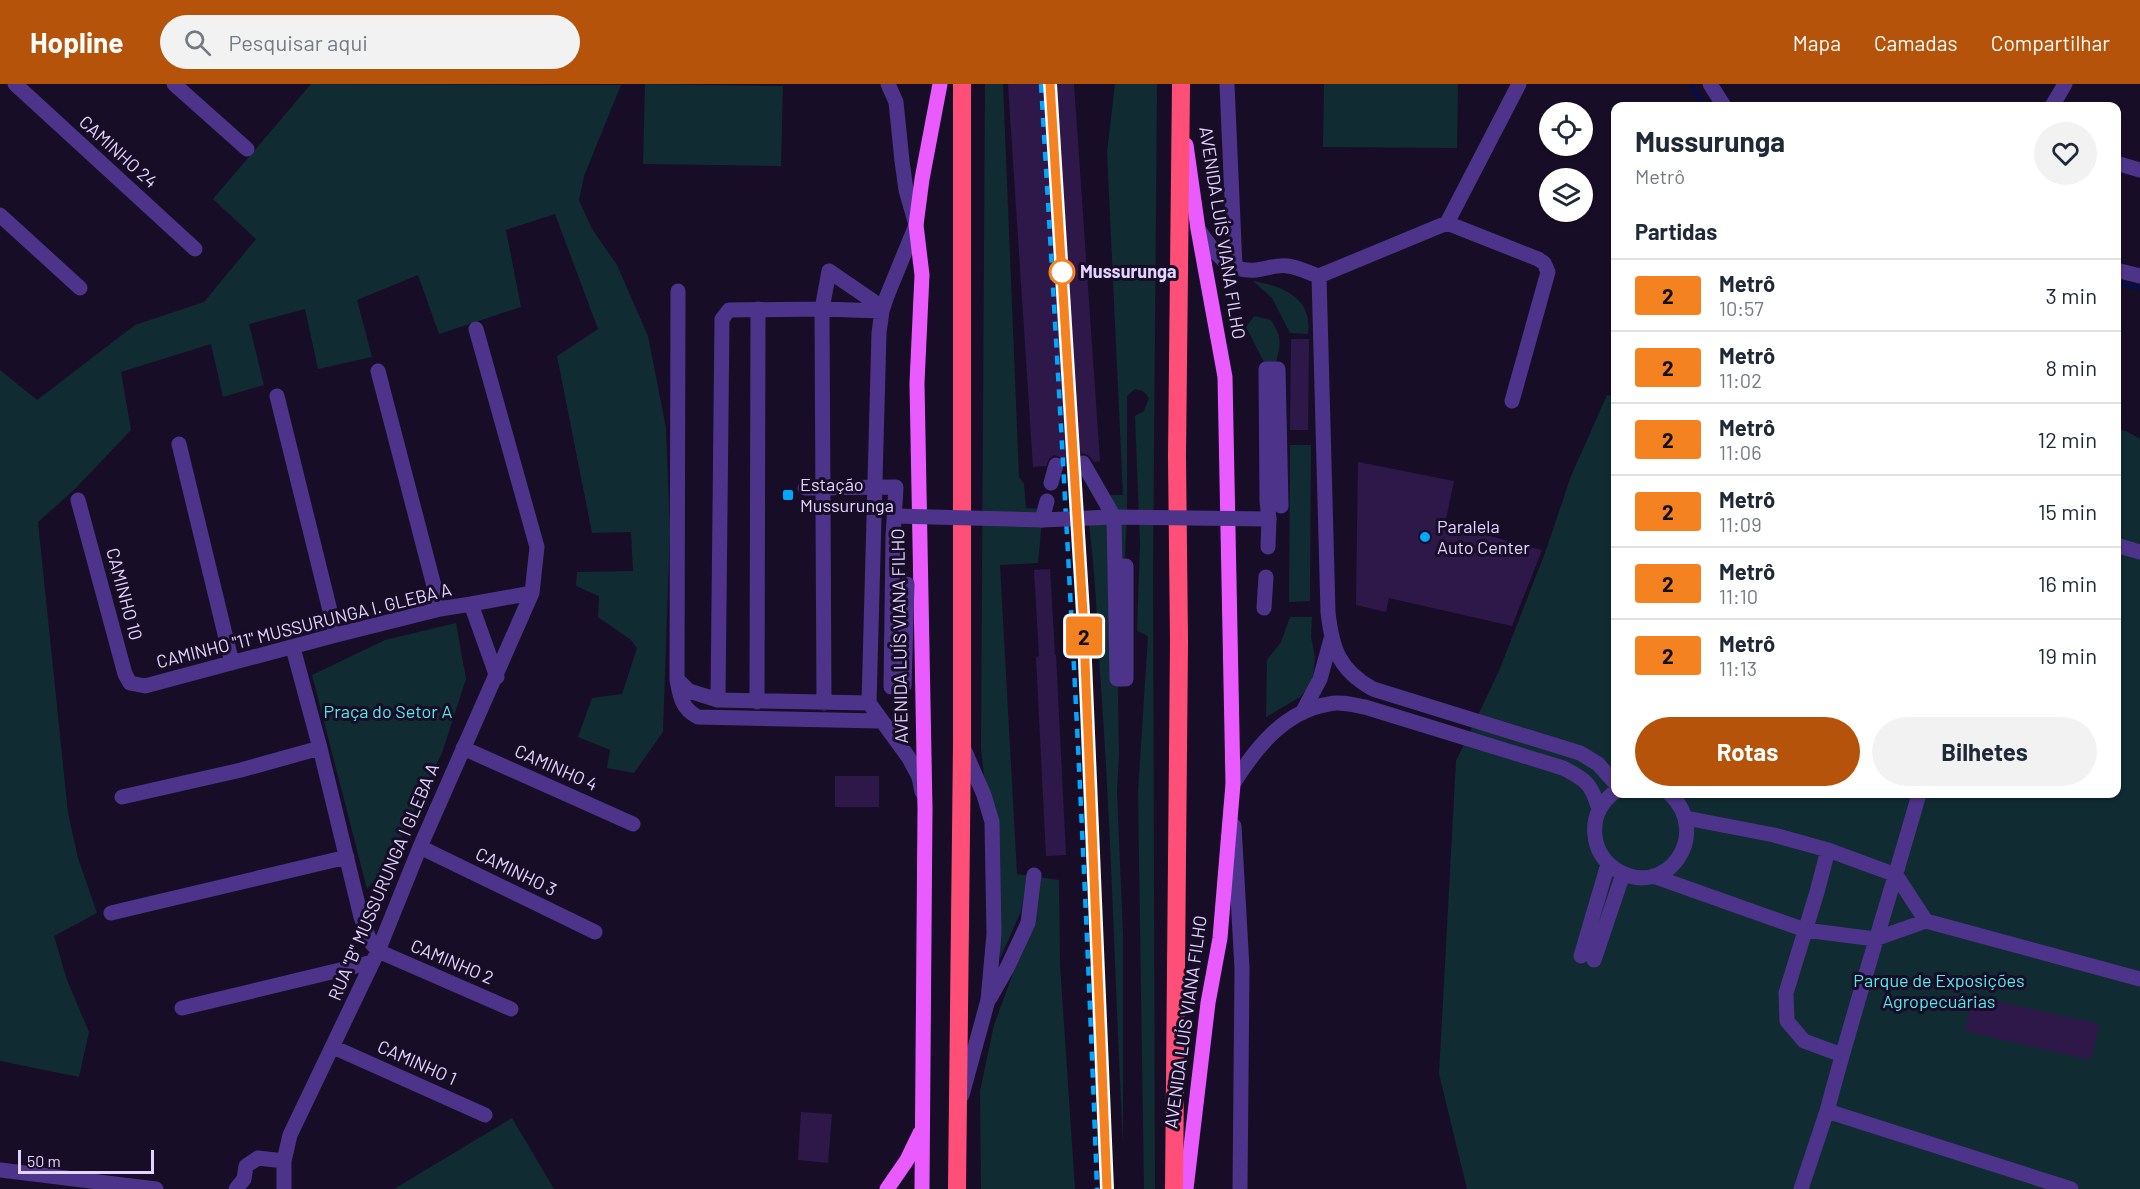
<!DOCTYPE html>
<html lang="pt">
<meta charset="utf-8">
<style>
:root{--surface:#fff;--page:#f2f2f3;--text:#1f2937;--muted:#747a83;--line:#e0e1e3;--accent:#b45309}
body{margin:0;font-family:Barlow,sans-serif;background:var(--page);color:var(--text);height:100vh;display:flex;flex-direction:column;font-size:22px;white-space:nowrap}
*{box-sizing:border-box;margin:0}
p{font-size:20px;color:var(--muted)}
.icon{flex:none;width:33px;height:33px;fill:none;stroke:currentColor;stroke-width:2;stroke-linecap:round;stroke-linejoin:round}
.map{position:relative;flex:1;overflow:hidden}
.details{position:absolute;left:1611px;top:18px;width:510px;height:696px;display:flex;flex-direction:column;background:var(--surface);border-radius:12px;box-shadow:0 2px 4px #0004}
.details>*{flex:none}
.badge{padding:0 12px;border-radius:4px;font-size:21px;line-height:39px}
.controls{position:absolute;left:1539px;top:18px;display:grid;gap:12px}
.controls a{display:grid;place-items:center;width:54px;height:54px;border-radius:50%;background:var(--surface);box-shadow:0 2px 4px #0004;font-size:30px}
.scale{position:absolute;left:18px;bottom:15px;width:136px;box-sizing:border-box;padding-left:6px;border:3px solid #e3d4ff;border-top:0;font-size:16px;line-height:21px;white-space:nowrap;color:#e3d4ff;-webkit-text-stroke:4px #180d27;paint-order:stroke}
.map>.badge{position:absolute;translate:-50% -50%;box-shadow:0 0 0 3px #fff}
h2{padding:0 24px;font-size:22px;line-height:54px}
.round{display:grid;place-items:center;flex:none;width:63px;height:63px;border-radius:32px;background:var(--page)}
.summary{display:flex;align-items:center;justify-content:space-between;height:102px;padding:0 24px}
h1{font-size:28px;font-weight:700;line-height:45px}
.action{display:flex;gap:12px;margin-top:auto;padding:12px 24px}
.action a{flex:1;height:69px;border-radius:36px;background:var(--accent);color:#fff;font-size:24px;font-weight:700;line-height:69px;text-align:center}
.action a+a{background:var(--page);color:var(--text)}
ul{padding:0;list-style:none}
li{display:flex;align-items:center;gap:18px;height:72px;padding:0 24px;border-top:2px solid var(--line)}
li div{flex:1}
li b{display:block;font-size:22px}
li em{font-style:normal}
li .badge{min-width:66px;font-weight:700;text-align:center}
header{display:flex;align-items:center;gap:36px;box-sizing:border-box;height:84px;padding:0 30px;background:var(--accent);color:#fff}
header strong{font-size:28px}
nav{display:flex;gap:33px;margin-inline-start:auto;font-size:21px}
.search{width:420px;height:54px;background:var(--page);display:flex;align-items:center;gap:15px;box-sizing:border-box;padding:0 21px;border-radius:33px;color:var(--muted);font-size:22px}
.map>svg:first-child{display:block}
.green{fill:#102b32}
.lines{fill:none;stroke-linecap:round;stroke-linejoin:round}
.stream{stroke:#060e48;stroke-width:5}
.building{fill:#2e184a}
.minor{stroke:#4d348a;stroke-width:15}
.major{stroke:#e95bff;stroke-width:15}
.highway{stroke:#ff4f78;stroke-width:18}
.rail{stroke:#00a7ff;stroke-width:4.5;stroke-dasharray:9 8;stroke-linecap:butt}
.minor-bridge{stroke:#4d348a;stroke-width:15}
.line-casing{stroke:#fff;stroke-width:14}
.line{stroke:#f58220;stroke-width:9}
.stop-dot{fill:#fff;stroke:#f58220;stroke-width:3}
.poi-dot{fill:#00a7ff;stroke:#180d27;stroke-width:2}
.labels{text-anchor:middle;stroke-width:6;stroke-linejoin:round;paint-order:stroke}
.street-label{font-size:18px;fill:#e3d4ff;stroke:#180d27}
.stop-label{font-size:18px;font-weight:bold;fill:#e3d4ff;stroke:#180d27;text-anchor:start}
.poi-label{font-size:18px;fill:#e3d4ff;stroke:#180d27;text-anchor:start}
.park-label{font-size:18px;fill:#55e9e8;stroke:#180d27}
</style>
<header>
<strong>Hopline</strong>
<div class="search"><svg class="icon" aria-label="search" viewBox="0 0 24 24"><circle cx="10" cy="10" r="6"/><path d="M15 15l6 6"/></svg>Pesquisar aqui</div>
<nav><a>Mapa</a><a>Camadas</a><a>Compartilhar</a></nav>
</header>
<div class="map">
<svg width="2140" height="1105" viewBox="0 0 2140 1105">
<rect width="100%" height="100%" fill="#180d27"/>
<!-- green -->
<path class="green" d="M311,0L621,1L584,92L579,116L592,145L617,181L648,252L666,344L670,446L663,648L634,689L607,684L610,666L578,653L592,614L622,610L637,564L631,556L598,533L599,512L576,502L577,488L633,487L631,448L592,449L557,272L598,245L555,130L506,146L521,223L439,250L418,191L357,216L372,273L318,285L305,225L249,240L264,301L223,313L211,260L121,288L131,346L75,405L38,438L68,729L78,774L97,829L54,852L67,896L89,948L79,993L0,977V286L37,316L135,241L204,218L256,155L213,115Z
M645,0L783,2L781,82L643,80Z
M985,0H1003L1019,393L1024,400L1026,424L1043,425L1038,479L1000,481L1017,790L1059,796L1060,880L1075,1105H981L980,1007L994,941L1034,832L1041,796L1027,793L1021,827L1000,875L999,768L995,723L984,692L981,664Z
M1115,0H1157L1153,491L1155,1105H1144L1138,708L1148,552L1137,547L1140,460L1135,332L1144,327L1149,314L1143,307L1135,305L1127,312V433L1118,603L1119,671L1117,708L1123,849V1059C1115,907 1112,756 1101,604C1097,545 1096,486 1087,427L1110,424L1109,411H1123L1107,68Z
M1324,0H1458L1457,64L1323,63Z
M1253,197C1283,202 1313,214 1308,250L1290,249L1272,214Z
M1254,232L1271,236C1282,253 1281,259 1276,278L1265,280L1246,243Z
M1607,311L1616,313V710H2116L2117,345L2126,347L2140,355V1105H1467L1439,990L1456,677L1499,587L1546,466L1571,392Z
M1290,361H1311L1310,517L1289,518Z
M1290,533H1312L1311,553L1315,573L1313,591L1308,604L1300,613L1266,633L1267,576L1281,558Z
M456,539L466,595L442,669L389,779L367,805L312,591L385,556Z
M512,1034L554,1105H394Z"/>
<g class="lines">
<!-- stream -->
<path class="stream" d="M1691,0L1704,22
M2116,199L2140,204"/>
</g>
<!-- building -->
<path class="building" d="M1008,0H1074L1100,377L1094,378L1088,371L1082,369L1075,374L1073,379L1066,380L1062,374L1054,371L1049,375L1046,382L1033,383Z
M1291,255H1309L1308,346H1290Z
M1358,378L1454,397L1445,440L1542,466L1512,542L1389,514L1386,528L1356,521Z
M1050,485L1055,571H1056L1066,771L1046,772L1036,573L1039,572L1034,486Z
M835,692H879V723H835Z
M1973,912L2099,940L2091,976L1965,947Z
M801,1028L832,1030L828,1079L798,1076Z"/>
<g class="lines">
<!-- minor -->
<path class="minor" d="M15,0L195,165
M174,0L247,65
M888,0L896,18L902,77L906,106L916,141L887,212L882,227L879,249L869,619L909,674L919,693L922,708
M1227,0L1235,183
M1710,0L1724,22
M2052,22L2065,0
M2116,79L2140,86
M0,131L80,204
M1447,139L1519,0
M1198,145C1212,166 1228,189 1256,186C1267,185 1277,180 1288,182C1298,183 1309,189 1319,192L1447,139L1538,175L1544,179L1548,188L1512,317
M2116,186L2140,192
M1319,192L1328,528C1332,565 1339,586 1373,605L1580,669L1598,680L1616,700
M678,207L677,595L689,607L718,616L869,619
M378,287L440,525
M277,312L336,551
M179,360L232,579
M1083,379L1114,433L1117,595H1126V482H1120L1121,556
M1051,399L1056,381
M78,416L125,590L130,599L145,602L336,551L440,525L471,520L497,593
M1042,436L1047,417
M2116,461L2140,468
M1268,463L1269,435L1267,417L1266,285H1278L1281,422
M471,520L532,509
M1264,524L1266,493
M293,564L320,664L361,833L370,857L378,867L511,925
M677,596C680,613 682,625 698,633L880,637
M718,616L722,235L729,226L822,225L882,227
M757,618L758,225
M824,619L822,225L829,187L883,224
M1302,629L1320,595L1331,555
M463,664L633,740
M1233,700C1255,665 1284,627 1329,620C1340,617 1354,621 1365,623L1563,684C1587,696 1591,700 1599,725
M1616,707C1601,718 1593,733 1595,751C1596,765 1604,777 1615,785C1665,818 1713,751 1670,710
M1919,710C1889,816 1855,921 1827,1027L2071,1105
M122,713L241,686L320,664
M1686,734L1774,751L1828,766L1896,791L1926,837
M1234,742L1242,884L1240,1105
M420,763L595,848
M1828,766L1817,808L1786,909L1787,937L1804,957L1842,971
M1653,792L1805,846L1875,855L1926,837L2140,895
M111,829L347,773
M1581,872L1608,780
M1594,876L1623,790
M990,914L1007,884L1028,839L1034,791
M182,924L373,878
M333,963L485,1031
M962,1011L988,916L994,850L992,738L984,711L963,663
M0,1086L156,1105
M236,1105L244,1095L246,1082L258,1074L284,1077
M284,1105V1077L290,1051L378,867L420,763L532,509L537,463L476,245
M1801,1105L1827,1027"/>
<!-- major -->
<path class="major" d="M887,1105L907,1076L920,1049
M922,1105L925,725L917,299L922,191L916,141L922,95L940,0
M1186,1105L1208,919L1220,854L1233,700L1225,293L1198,145L1186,61"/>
<!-- highway -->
<path class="highway" d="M957,1105L962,660V0
M1174,1105L1179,557L1177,372L1181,0"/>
<!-- rail -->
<path class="rail" d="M1041,0C1063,368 1084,736 1097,1105
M1050,0L1083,529L1107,1105"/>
<!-- minor-bridge -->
<path class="minor-bridge" d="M805,404L896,403L893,453L891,603L904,602L907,500
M895,432L1042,436L1114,433L1269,435"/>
</g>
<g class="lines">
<!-- line casing -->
<g class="line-casing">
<path id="line" d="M1050,0L1083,529L1107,1105"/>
</g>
<!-- line -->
<use href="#line" class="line"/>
</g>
<!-- markers -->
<circle class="stop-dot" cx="1062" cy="188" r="12"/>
<g class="poi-dot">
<rect x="782" y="405" width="12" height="12" rx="3"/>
<circle cx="1425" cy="453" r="6"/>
</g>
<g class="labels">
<!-- street labels -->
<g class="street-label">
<text transform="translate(118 68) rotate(42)" y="6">CAMINHO 24</text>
<text transform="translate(1222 149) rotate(81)" y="6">AVENIDA LUÍS VIANA FILHO</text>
<text transform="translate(124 510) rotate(75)" y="6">CAMINHO 10</text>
<text transform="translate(304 542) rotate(-14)" y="6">CAMINHO "11" MUSSURUNGA I. GLEBA A</text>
<text transform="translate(900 552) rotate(-91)" y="6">AVENIDA LUÍS VIANA FILHO</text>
<text transform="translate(556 684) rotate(24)" y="6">CAMINHO 4</text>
<text transform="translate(516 788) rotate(26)" y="6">CAMINHO 3</text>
<text transform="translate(384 798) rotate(-67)" y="6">RUA "B" MUSSURUNGA I GLEBA A</text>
<text transform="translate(452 878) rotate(23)" y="6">CAMINHO 2</text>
<text transform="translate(1186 938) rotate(-82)" y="6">AVENIDA LUÍS VIANA FILHO</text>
<text transform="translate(417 979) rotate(24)" y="6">CAMINHO 1</text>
</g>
<!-- stop labels -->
<g class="stop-label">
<text x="1080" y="194">Mussurunga</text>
</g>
<!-- poi labels -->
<g class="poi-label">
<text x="800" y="407">Estação<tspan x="800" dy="21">Mussurunga</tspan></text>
<text x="1437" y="449">Paralela<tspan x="1437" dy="21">Auto Center</tspan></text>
</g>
<!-- park labels -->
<g class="park-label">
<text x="388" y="634">Praça do Setor A</text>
<text x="1939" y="903">Parque de Exposições<tspan x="1939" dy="21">Agropecuárias</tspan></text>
</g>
</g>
</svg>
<div class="controls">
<a><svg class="icon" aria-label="locate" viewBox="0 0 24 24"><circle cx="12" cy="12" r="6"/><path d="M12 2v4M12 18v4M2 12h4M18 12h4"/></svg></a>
<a><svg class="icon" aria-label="layers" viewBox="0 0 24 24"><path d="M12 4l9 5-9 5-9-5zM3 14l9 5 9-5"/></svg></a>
</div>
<div class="scale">50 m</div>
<b class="badge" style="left:1084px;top:552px;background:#f58220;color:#111">2</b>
<section class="details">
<div class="summary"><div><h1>Mussurunga</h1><p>Metrô</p></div><a class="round"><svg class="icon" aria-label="heart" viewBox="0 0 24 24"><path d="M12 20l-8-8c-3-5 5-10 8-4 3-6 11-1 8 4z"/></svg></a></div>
<h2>Partidas</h2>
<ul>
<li><span class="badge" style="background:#f58220;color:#111">2</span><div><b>Metrô</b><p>10:57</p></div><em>3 min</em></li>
<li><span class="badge" style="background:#f58220;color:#111">2</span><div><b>Metrô</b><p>11:02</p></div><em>8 min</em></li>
<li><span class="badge" style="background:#f58220;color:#111">2</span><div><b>Metrô</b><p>11:06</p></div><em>12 min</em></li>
<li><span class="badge" style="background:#f58220;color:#111">2</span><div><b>Metrô</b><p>11:09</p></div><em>15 min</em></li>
<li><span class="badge" style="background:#f58220;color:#111">2</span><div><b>Metrô</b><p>11:10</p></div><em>16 min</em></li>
<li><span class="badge" style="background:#f58220;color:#111">2</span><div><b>Metrô</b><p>11:13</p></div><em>19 min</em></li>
</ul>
<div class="action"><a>Rotas</a><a>Bilhetes</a></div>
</section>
</div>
